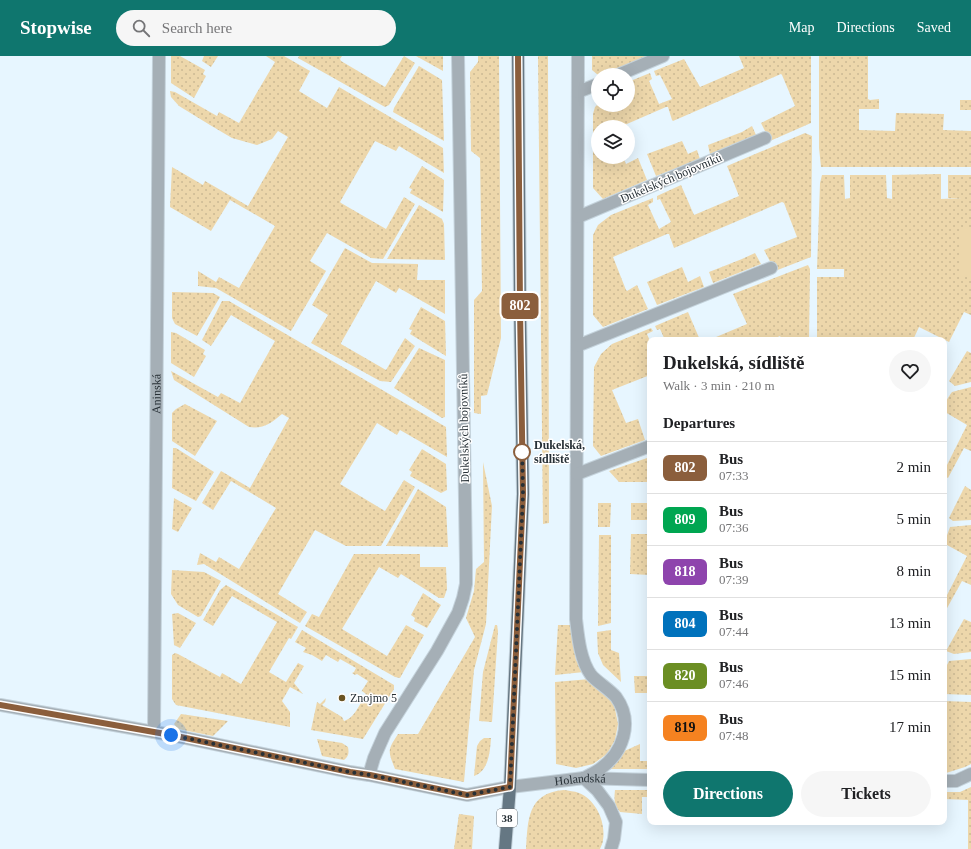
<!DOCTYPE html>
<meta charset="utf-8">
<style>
:root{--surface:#fff;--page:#f6f6f6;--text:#202124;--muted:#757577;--line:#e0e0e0;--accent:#0f766e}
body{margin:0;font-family:"Times New Roman",serif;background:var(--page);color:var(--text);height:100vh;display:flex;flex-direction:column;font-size:15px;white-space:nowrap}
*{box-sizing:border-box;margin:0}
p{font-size:13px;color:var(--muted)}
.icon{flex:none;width:22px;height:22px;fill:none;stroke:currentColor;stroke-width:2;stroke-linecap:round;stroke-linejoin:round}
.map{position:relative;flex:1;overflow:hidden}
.panel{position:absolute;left:647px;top:281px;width:300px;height:488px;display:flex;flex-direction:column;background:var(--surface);border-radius:8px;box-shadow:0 4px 16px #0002}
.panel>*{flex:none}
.badge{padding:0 8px;border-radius:6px;font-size:14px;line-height:26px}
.tools{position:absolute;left:591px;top:12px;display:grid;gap:8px}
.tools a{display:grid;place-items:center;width:44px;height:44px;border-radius:50%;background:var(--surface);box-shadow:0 4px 16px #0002;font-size:20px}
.you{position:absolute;width:20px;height:20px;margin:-10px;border:3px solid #fff;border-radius:50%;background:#1a73e8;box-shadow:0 0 0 6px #1a73e833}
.map>.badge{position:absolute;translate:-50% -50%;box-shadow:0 0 0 2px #fff}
h2{padding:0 16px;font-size:15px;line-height:36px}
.round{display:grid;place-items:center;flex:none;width:42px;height:42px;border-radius:21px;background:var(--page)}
.summary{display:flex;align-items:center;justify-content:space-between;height:68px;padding:0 16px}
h1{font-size:19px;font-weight:700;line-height:30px}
.primary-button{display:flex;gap:8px;margin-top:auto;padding:8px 16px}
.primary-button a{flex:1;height:46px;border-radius:24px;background:var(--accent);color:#fff;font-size:16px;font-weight:700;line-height:46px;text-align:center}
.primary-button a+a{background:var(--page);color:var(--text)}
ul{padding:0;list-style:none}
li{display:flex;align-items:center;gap:12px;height:52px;padding:0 16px;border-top:1px solid var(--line)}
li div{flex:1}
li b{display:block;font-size:15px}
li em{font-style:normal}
li .badge{min-width:44px;font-weight:700;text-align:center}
header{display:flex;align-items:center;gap:24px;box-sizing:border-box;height:56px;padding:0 20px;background:var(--accent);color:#fff}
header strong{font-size:19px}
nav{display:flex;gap:22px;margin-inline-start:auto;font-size:14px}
.search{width:280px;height:36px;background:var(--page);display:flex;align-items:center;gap:10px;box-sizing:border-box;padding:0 14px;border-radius:22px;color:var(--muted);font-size:15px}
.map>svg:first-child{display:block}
.green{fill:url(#green-dots)}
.pitch{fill:#edd7ab}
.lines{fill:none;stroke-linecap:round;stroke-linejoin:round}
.minor-casing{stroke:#c4d2db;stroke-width:14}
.major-casing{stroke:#c4d2db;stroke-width:14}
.minor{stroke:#a5afb6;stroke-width:12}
.major{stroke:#657783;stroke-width:12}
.line-casing{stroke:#fff;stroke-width:9}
.line{stroke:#8b5e3c;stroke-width:6}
.walk{stroke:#273036;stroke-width:4;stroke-dasharray:0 7.2}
.stop-dot{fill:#fff;stroke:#8b5e3c;stroke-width:2}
.poi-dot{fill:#695322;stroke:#fff;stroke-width:1.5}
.labels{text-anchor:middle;stroke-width:3;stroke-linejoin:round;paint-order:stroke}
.shield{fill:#fff;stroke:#686e72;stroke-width:1}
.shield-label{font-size:11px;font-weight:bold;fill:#273036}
.street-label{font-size:12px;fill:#273036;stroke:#fff}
.stop-label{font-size:12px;font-weight:bold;fill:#273036;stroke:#fff;text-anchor:start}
.poi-label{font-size:12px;fill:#273036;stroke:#fff;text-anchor:start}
</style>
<header>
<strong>Stopwise</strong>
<div class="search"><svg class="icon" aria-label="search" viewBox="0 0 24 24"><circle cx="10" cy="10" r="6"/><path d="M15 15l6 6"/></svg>Search here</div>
<nav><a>Map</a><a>Directions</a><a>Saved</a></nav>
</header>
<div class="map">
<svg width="971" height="793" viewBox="0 0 971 793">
<defs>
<pattern id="green-dots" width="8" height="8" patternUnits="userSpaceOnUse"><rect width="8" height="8" fill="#edd7ab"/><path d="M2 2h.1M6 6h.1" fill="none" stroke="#cbb994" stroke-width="1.8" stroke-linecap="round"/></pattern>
</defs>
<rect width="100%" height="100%" fill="#e7f6ff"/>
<!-- green -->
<path class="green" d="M171,0H180L205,14L203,18L206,20L194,42L171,27Z
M204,0H218L211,11L202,5Z
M266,0H284L310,15L299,35L327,52L339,31L443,92L444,117L399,90L396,95L375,85L340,146L341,147L386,173L404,141L415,148L383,203L371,202L327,177L310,205L326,215L291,275L216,232L198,230V215L216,226L219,221L239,232L275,170L230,144L211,175L170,151L172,111L203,129L205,125L248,150L288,81L278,75L272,83L257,89L232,82L210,69L179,50L171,41L170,35L175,36L217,60L219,56L239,67L275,6Z
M299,0H342L340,3L341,5L385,31L404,0L415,7L389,49L385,51L298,2Z
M416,0H443V15Z
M478,0H499L501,282L487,339L481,340V358L474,357V244L482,235L480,102L471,95L470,16L478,6Z
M538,0H548L549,467L543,468Z
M592,0H648L604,19H598L592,14Z
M739,0H811V67L770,85L761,67L795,50L782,19L781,18L673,65L672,64L668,51H666L620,71H598V101H623L626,108L638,102L647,124L603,143L593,132V58L595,51L598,48V49H628V26L650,17L652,23L649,25L659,48L672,43L660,19L656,20L654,15L684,3L700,31L744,12Z
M819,0H868V43L870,44L879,43V53H859V74L895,75L896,57L944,58L943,74L971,75V111H821L819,92Z
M419,10L442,24L444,85L393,56L394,52Z
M960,44H971V54H960Z
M752,70L756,79L710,98L708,89L742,76Z
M805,77L812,80L811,201L775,215L764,194L797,181L784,147L782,146L674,192L669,178H667L613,201L626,234L627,235L637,229L648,253L603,271L593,259V179L598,169L611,159L653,142V146L648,149L659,173L671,166L660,143L657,144V140L681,129L694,159L739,140L727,110Z
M682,85L688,98L697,94L700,103L656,120L647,98Z
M422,110L444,124L443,156L410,137L412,133L409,132Z
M941,118V143L962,142H948V119H971V259L964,256L949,286L919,271L913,284H817V221H844V213H817L820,127L822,119H844L845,143L850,142V119H886L887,142L892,143V119Z
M419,149L442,163L444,168L445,204L387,203Z
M345,192L372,207L418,208L417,224H445V258L399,232L396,237L376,225L341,287V288L386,314L405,282L415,290L391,326L380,325L311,287L328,259L312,249Z
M755,197L761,208L713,227L709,216L742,203Z
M808,209L810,213L809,284H782L780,280L771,284H709L747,268L733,238Z
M682,211L688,226L700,220L704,231L657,249L647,226Z
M172,236L213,237L220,241L197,280L175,268L172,262Z
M222,245H229L446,371L447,401L400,374L397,379L377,367L340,428L385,455L404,424L415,431L381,490H346L315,474L278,538L307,556L300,567L204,508L197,509L200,497L216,506L219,501L239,513L276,452L231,425L213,454L202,447L221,415L250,432L289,362L282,358C271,367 264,373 249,371L174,324L171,315L218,341L221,337L240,347L275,285L231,259L211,290L202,284Z
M421,251L445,265L446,300L410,278L412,274L409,273Z
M688,256L700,284H665L660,273L657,274L655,270Z
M651,272L653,275L647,278L650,285V319L612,334L626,367L638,363L645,384L601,400L593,390L594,311L601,298L612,288Z
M171,276L176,277L205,294L203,298L206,300L194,321L171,307Z
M419,292L445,304V361L442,362L394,332Z
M967,295L971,297V326L955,330L949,325Z
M971,331V395L964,392L948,422L944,420V408L947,409L967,369L945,356C942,349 948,342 952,336Z
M185,348L217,365L195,400L172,385V357L176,353Z
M173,392H176L214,416L196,445L172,432Z
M422,393L446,408L447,434L441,437L410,420L412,416L409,414Z
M650,401V426H619L609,415Z
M483,406L492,450L486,568L474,614L464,726L395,713C388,695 387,695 398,678H418L475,581L466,562L474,535L476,513L484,506Z
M965,430L971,434V464L953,465L949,462Z
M418,433L446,451L448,491L386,490Z
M174,442L192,452L178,476L172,473Z
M598,447H611L610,471H598Z
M631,447H650V464H631Z
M971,469V529L962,525L946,554L944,553V543H945L967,500L947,489L945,485L950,471Z
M631,478H650V519L630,518Z
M599,479H611V567L598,570Z
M354,498H420V511H446L447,533L444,542H439L401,518L398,522L379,511L342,573L387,600L406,569L424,579L400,622L395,621L305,570L312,558L319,561Z
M172,514L204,516L221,525L201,560L198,561L178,549L171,538Z
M226,529L298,571L291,583L289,582L269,616L286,626L298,607L304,610L294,627L303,638L290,631L282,645L290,656V671L176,649L172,643V599L175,597L178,598L220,621L222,617L241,628L277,566L232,540L213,570L203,564L220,534Z
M423,537L441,549L427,572L414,565L415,562L411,559Z
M178,557L196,567L180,592L174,589L172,558Z
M964,563L971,566V596L954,598L946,595Z
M495,569H497L498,575L492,666L479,665L483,616Z
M558,569H574L572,583L576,604L584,616L555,619Z
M302,574L394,629V633L363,683L311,674L317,646L320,648L326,642L325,646L322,649L342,661L344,665C355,662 360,647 366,638L362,635L361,636L368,625L357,618L355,619L352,617L354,616L356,612L340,603L338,606L326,599L322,605L312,599L303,596L306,592L295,586Z
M611,574V594L619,597L621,626L603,609L598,597L597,576Z
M971,603V639L944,638V615L949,605Z
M634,620H650V637H635Z
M590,623L614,648L618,668L615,684L607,698L593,708L576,712L556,708L555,626Z
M944,645L971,646V708L965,711L946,717H944Z
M181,658L228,665L213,680L178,673L174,668Z
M484,682H491C490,695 489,715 474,720L477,690L480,685Z
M317,683L342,687L348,691C349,697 349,700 344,704L322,700Z
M640,688V705H650V713H607L622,696Z
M971,731V793H968V744L944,743V736H960Z
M564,734C569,735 574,735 579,737C596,744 606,766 603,784C603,787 601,790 600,793H526C528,764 527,737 564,734Z
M615,734H650V741H642V758L620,756C614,748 614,744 615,734Z
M459,758L474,760L472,793H454Z"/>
<!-- pitch -->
<path class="pitch" d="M959,171H971V219H959Z"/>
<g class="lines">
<!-- minor casing -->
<g class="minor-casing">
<g id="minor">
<path d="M578,0L576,563C578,580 580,604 591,619C597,626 609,633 616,641C634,666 623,697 600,713C595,717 589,719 584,722"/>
<path d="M618,19L663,0"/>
<path d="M578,36L598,28"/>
<path d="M578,161L765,82"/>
<path d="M577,290L771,212"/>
<path d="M577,418L650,390"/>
<path id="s1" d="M0,649L171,679L350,716L369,719L467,739L510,731L584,722L650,724"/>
<path id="s2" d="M154,676L159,0"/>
<path d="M369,719L374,702L385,677L437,595L458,557L463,542L466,528V507L458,0"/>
<path d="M584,722L597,734L609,750L616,766L614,783L611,793"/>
<path d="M944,725H956L971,718"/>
</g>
</g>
<!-- major casing -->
<g class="major-casing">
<path id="major" d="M505,793L510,731L523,438L520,252L518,0"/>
</g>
<!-- minor -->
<use href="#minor" class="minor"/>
<!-- major -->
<use href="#major" class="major"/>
</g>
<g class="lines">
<!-- line casing -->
<g class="line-casing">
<path id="line" d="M0,649L171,679L350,716L370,719L467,739L510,731L523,438L520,252L518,0"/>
</g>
<!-- line -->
<use href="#line" class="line"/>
<!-- walk -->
<path class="walk" d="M171,679L350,716L370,719L467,739L510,731L523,438L522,392V396"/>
</g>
<!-- markers -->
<circle class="stop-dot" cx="522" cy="396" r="8"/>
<circle class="poi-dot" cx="342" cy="642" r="4"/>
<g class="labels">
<!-- shield labels -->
<rect class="shield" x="497" y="753" width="20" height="18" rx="3"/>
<g class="shield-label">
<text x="507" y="766">38</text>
</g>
<!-- street labels -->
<g class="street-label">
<text transform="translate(671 122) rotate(-23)" y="4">Dukelských bojovníků</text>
<text dy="4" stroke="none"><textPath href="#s2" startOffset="338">Aninská</textPath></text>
<text transform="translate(464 372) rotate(-91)" y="4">Dukelských bojovníků</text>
<text dy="4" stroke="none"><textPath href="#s1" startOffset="590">Holandská</textPath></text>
</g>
<!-- stop labels -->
<g class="stop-label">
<text x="534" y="393">Dukelská,<tspan x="534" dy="14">sídliště</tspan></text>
</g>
<!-- poi labels -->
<g class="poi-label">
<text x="350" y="646">Znojmo 5</text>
</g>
</g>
</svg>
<div class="tools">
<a><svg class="icon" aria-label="locate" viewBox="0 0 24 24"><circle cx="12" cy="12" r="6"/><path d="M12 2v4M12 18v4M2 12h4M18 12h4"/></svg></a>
<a><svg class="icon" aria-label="layers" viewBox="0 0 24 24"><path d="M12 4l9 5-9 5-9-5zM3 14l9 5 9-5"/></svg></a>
</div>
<div class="you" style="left:171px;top:679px"></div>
<b class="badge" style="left:520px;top:250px;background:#8b5e3c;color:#fff">802</b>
<section class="panel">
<div class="summary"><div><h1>Dukelská, sídliště</h1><p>Walk · 3 min · 210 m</p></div><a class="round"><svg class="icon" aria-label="heart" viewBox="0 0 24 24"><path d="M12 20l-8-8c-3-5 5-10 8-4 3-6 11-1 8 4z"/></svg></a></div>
<h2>Departures</h2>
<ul>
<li><span class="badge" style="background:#8b5e3c;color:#fff">802</span><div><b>Bus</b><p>07:33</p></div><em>2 min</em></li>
<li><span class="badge" style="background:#00a651;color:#fff">809</span><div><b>Bus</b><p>07:36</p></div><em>5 min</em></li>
<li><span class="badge" style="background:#8e44ad;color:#fff">818</span><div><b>Bus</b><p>07:39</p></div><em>8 min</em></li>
<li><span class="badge" style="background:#0072bc;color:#fff">804</span><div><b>Bus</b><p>07:44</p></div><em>13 min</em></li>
<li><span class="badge" style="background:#6b8e23;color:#fff">820</span><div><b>Bus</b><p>07:46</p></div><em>15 min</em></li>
<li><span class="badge" style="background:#f58220;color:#111">819</span><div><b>Bus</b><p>07:48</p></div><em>17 min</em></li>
</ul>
<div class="primary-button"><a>Directions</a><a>Tickets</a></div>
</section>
</div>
